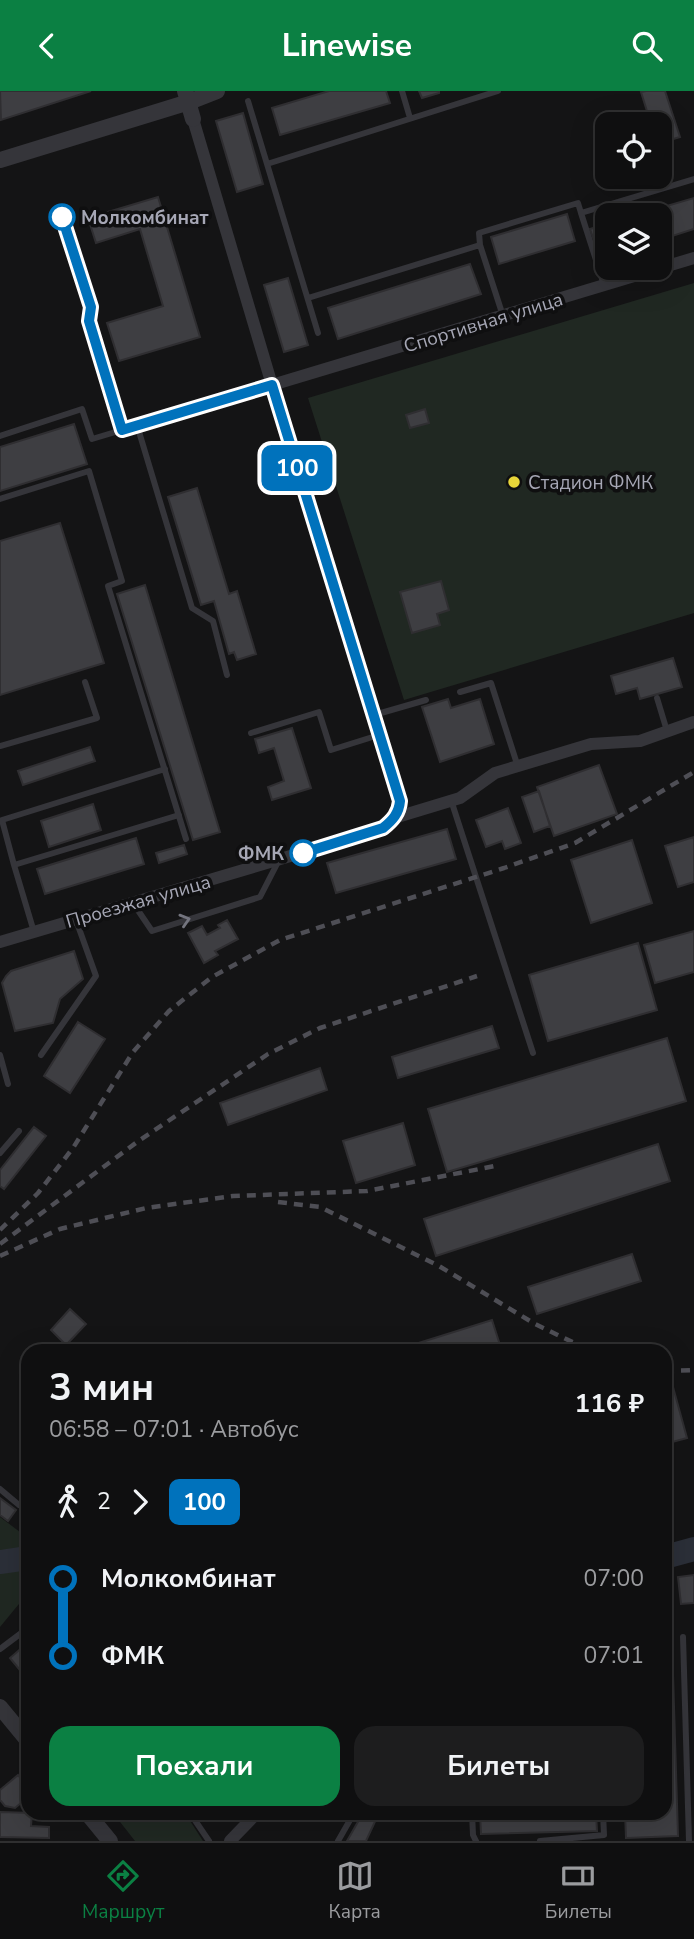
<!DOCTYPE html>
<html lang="ru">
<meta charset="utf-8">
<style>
:root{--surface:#0f0f10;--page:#1d1d1e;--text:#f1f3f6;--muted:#9b9c9f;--line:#2f2f30;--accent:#0b8043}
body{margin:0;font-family:"Nunito Sans",sans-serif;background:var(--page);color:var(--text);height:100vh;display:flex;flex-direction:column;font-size:26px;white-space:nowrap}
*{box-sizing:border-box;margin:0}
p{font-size:23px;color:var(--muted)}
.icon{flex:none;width:38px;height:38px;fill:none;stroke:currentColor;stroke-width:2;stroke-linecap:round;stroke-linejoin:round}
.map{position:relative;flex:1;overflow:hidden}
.panel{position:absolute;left:21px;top:1253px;width:651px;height:476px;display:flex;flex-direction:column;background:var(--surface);border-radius:21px;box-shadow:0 7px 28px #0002,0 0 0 2px var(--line)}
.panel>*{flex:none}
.badge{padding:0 14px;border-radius:10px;font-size:24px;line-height:46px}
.fabs{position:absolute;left:595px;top:21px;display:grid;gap:14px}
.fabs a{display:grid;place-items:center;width:77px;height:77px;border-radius:14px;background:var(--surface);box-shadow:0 7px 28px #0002,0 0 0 2px var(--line);font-size:35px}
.map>.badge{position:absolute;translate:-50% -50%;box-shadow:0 0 0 4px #fff}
.legs{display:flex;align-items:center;gap:10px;height:77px;padding:0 28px;font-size:23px}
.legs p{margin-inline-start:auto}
.overview{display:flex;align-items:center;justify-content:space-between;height:119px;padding:0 28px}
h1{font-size:38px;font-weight:700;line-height:52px}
.primary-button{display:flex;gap:14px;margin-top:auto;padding:14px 28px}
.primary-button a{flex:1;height:80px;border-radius:21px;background:var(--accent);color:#fff;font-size:28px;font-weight:700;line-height:80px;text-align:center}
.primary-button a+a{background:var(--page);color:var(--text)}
ul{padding:0 28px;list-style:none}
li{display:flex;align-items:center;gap:24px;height:77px;font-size:26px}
li i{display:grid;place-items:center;width:10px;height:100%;margin:0 9px;background:currentColor}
li i::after{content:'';width:18px;height:18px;margin:-9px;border:5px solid;border-radius:50%;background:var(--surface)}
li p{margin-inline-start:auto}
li:first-child i{background:linear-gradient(#0000 50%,currentColor 0)}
li:last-child i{background:linear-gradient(currentColor 50%,#0000 0)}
header{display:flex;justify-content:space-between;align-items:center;height:91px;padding:0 28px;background:var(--accent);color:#fff;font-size:32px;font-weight:700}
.menu{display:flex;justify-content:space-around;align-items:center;height:98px;border-top:2px solid var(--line);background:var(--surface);font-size:19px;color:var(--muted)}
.menu a{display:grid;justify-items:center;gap:4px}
.menu .on{color:var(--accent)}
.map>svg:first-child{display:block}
.green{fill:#202822}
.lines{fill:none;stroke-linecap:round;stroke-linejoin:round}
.river{stroke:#2b2f38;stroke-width:24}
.building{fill:#3e3e42;stroke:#2f2e31;stroke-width:2}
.service{stroke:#35353a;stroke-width:6}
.minor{stroke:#35353a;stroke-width:12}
.tertiary{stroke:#35353a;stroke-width:16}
.rail{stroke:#4e4e55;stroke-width:4.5;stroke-dasharray:9 7;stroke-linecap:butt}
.oneway{stroke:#73747e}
.line-1-casing{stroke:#fff;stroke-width:16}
.line-1{stroke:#0072bc;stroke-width:10}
.stop-1-dot{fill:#fff;stroke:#0072bc;stroke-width:3.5}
.poi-dot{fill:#e8d639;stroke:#0f0f10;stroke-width:2.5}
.labels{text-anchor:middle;stroke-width:7;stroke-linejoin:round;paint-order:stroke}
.stop-label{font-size:19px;font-weight:bold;fill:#a6a7b5;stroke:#0f0f10;text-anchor:start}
.street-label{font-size:19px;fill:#a6a7b5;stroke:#0f0f10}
.poi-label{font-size:19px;fill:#a6a7b5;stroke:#0f0f10;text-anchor:start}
</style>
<header><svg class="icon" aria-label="back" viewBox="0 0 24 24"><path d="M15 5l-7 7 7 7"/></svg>Linewise<svg class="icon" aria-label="search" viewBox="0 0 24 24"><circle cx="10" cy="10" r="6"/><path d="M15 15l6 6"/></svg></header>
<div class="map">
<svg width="694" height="1750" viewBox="0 0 694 1750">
<rect width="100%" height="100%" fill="#141415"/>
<!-- green -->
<path class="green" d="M694,192V522L404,609L308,307Z
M0,1426L28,1447V1459L26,1462L0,1465Z
M28,1475V1502L0,1536V1478Z
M113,1722H185L203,1750H135Z"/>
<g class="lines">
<!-- river -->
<path class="river" d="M665,1466L694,1458
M0,1471L28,1467"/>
</g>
<!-- building -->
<path class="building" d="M0,0H91L1,29Z
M329,0H386L390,12L280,44L272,17Z
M419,0H439V2L422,7Z
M646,0H665L680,46L660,52V33H651L641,1Z
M243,22L263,93L237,101L216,30Z
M158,106L200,246L119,270L107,232L163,215L140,138L96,152L88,127Z
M694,107V138L660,149V124H636Z
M567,123L575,150L499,173L491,146Z
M607,133V165L600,167L590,138Z
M470,173L481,203L338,248L328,217Z
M288,187L308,254L284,261L264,194Z
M425,318L429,332L410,337L406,324Z
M74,333L87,373L0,400V356Z
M197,397L229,503L237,500L256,563L237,569L234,561L229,563L214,510L201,514L168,406Z
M60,432L104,572L0,604V450Z
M441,490L449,519L437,523L440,534L412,542L400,501Z
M145,494L220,741L193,749L117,503Z
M673,567L682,596L640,608L637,597L616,603L611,585Z
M448,608L451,617L480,608L494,653L440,671L422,616Z
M292,637L311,697L272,709L268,696L284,690L274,657L259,662L255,648Z
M90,656L95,670L23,694L18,680Z
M599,674L617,723L554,745L537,696Z
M539,700L550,735L534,741L522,706Z
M93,713L101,739L49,756L41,730Z
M508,717L521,752L505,758L502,750L486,756L476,729Z
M447,738L456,768L336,802L327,772Z
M694,746V791L678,796L665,755Z
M136,747L144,773L45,803L37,778Z
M632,749L652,812L591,832L571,769Z
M184,754L187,763L159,772L156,762Z
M227,829L238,848L215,860L218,864L204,872L188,842L202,835L207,844L220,837L218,834Z
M694,840V881L655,892L644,854Z
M638,852L657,919L548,950L529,884Z
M74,860L83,888L60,908L53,932L15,940L2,892L6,885L11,880Z
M78,931L105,948L70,1002L44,985Z
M492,935L499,957L398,987L392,966Z
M667,947L686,1010L447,1081L428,1018Z
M320,977L327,999L228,1034L220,1012Z
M403,1032L415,1074L356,1092L343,1050Z
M34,1036L46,1045L4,1098L0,1095V1079Z
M658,1053L670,1090L436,1165L424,1128Z
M632,1163L641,1190L537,1223L528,1196Z
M70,1218L86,1233L66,1254L51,1239Z
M492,1229L500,1254L480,1260H393Z
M188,1252L223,1259V1260H186Z
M673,1296L687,1347L665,1353V1299Z
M0,1407L16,1419L8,1430L0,1424Z
M694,1484V1512L681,1513L678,1486Z
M672,1551L678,1745L626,1747L625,1722H665V1552Z
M25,1554L28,1557V1589L10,1567Z
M18,1684L28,1696V1706L15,1717L5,1715L0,1709V1699Z
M0,1721L32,1722L31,1735L49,1736V1747L0,1746Z
M363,1722H379L366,1750H347Z
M480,1722H596L597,1740L481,1743Z"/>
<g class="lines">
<!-- service -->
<path class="service" d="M402,0L410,27
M248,10L318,242
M267,73L498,0
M581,122L604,194
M62,126L91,216L89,230L123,339
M480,154L503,225
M308,207L480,154L479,142L578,112L581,122L694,88
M137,334L192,517L213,530L227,584
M0,345L82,318L92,348L272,294
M0,408L89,380L122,490L108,495L186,748
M460,601L491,592L518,676
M657,607L667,640
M374,624L426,609
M251,642L319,621L331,659L379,644
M0,655L97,627L85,591
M451,709L533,962
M14,774L2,729L165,678
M133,812L152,840L260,806L278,771
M34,841L14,774L179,724
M0,964L8,993
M41,964L96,885L76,829
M0,1062L19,1040
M0,1398L19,1414
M683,1546L689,1750
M0,1558L24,1540
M190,1722L209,1750
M472,1722L473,1744L476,1750
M338,1750L354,1722
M540,1750L604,1744L603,1722"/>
<!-- minor -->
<path class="minor" d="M272,294L694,167
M394,727L460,707L495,682L591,653L640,650L694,631
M0,851L375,740C392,732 403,721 398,701L272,294L193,28
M230,1750L257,1722"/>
<!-- tertiary -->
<path class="tertiary" d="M185,0L193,28
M0,69L189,11L217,0
M0,1616L28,1650
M87,1722L110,1750"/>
<!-- rail -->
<path class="rail" d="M278,1111L320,1116L439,1175L535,1233L591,1260
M0,1139L38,1102L73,1057L133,961L169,920L212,886L280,849L504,777L575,752L694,681
M0,1153L137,1051L268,963L320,937L477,885
M0,1165L60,1138L146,1117L233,1105L367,1100L500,1074
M665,1280L694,1279"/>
</g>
<!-- one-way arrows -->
<defs><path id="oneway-chevron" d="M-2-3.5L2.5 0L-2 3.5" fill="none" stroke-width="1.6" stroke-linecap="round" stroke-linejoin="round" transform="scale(1.75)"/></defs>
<use class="oneway" href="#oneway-chevron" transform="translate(185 829) rotate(-17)"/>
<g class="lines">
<!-- line-1 casing -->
<g class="line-1-casing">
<path id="line-1" d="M62,126L91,216L89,230L122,339L272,294L400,710C399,722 393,729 383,737L303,762"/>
</g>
<!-- line-1 -->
<use href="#line-1" class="line-1"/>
</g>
<!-- markers -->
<g class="stop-1-dot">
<circle cx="62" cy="126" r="12"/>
<circle cx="303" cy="762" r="12"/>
</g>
<circle class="poi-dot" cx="514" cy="391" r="7"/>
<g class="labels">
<!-- stop labels -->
<g class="stop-label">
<text x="81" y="133">Молкомбинат</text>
<text x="284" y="769" text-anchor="end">ФМК</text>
</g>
<!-- street labels -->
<g class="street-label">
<text transform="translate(483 231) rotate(-17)" y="7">Спортивная улица</text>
<text transform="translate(138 810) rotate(-16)" y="7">Проезжая улица</text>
</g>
<!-- poi labels -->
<g class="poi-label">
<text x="528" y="398">Стадион ФМК</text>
</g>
</g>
</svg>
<div class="fabs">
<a><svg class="icon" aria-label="locate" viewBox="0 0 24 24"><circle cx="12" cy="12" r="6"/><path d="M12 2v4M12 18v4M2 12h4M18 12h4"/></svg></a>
<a><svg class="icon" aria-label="layers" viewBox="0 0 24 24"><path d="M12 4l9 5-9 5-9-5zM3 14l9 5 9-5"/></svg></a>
</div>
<b class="badge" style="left:297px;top:377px;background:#0072bc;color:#fff">100</b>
<section class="panel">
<div class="overview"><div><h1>3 мин</h1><p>06:58 – 07:01 · Автобус</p></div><b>116 ₽</b></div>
<div class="legs"><svg class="icon" aria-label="walk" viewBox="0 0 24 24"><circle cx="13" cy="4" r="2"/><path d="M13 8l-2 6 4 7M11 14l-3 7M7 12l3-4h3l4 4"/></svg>2<svg class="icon" aria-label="forward" viewBox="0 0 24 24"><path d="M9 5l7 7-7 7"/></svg><b class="badge" style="background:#0072bc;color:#fff">100</b></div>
<ul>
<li><i style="color:#0072bc"></i><b>Молкомбинат</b><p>07:00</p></li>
<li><i style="color:#0072bc"></i><b>ФМК</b><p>07:01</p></li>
</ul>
<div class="primary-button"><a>Поехали</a><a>Билеты</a></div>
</section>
</div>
<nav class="menu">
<a class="on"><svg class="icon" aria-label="directions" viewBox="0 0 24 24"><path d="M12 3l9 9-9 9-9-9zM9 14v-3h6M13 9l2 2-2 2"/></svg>Маршрут</a>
<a><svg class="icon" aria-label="map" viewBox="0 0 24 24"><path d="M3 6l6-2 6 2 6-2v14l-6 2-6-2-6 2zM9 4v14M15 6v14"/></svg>Карта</a>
<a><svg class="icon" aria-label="tickets" viewBox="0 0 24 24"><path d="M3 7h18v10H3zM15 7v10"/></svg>Билеты</a>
</nav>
